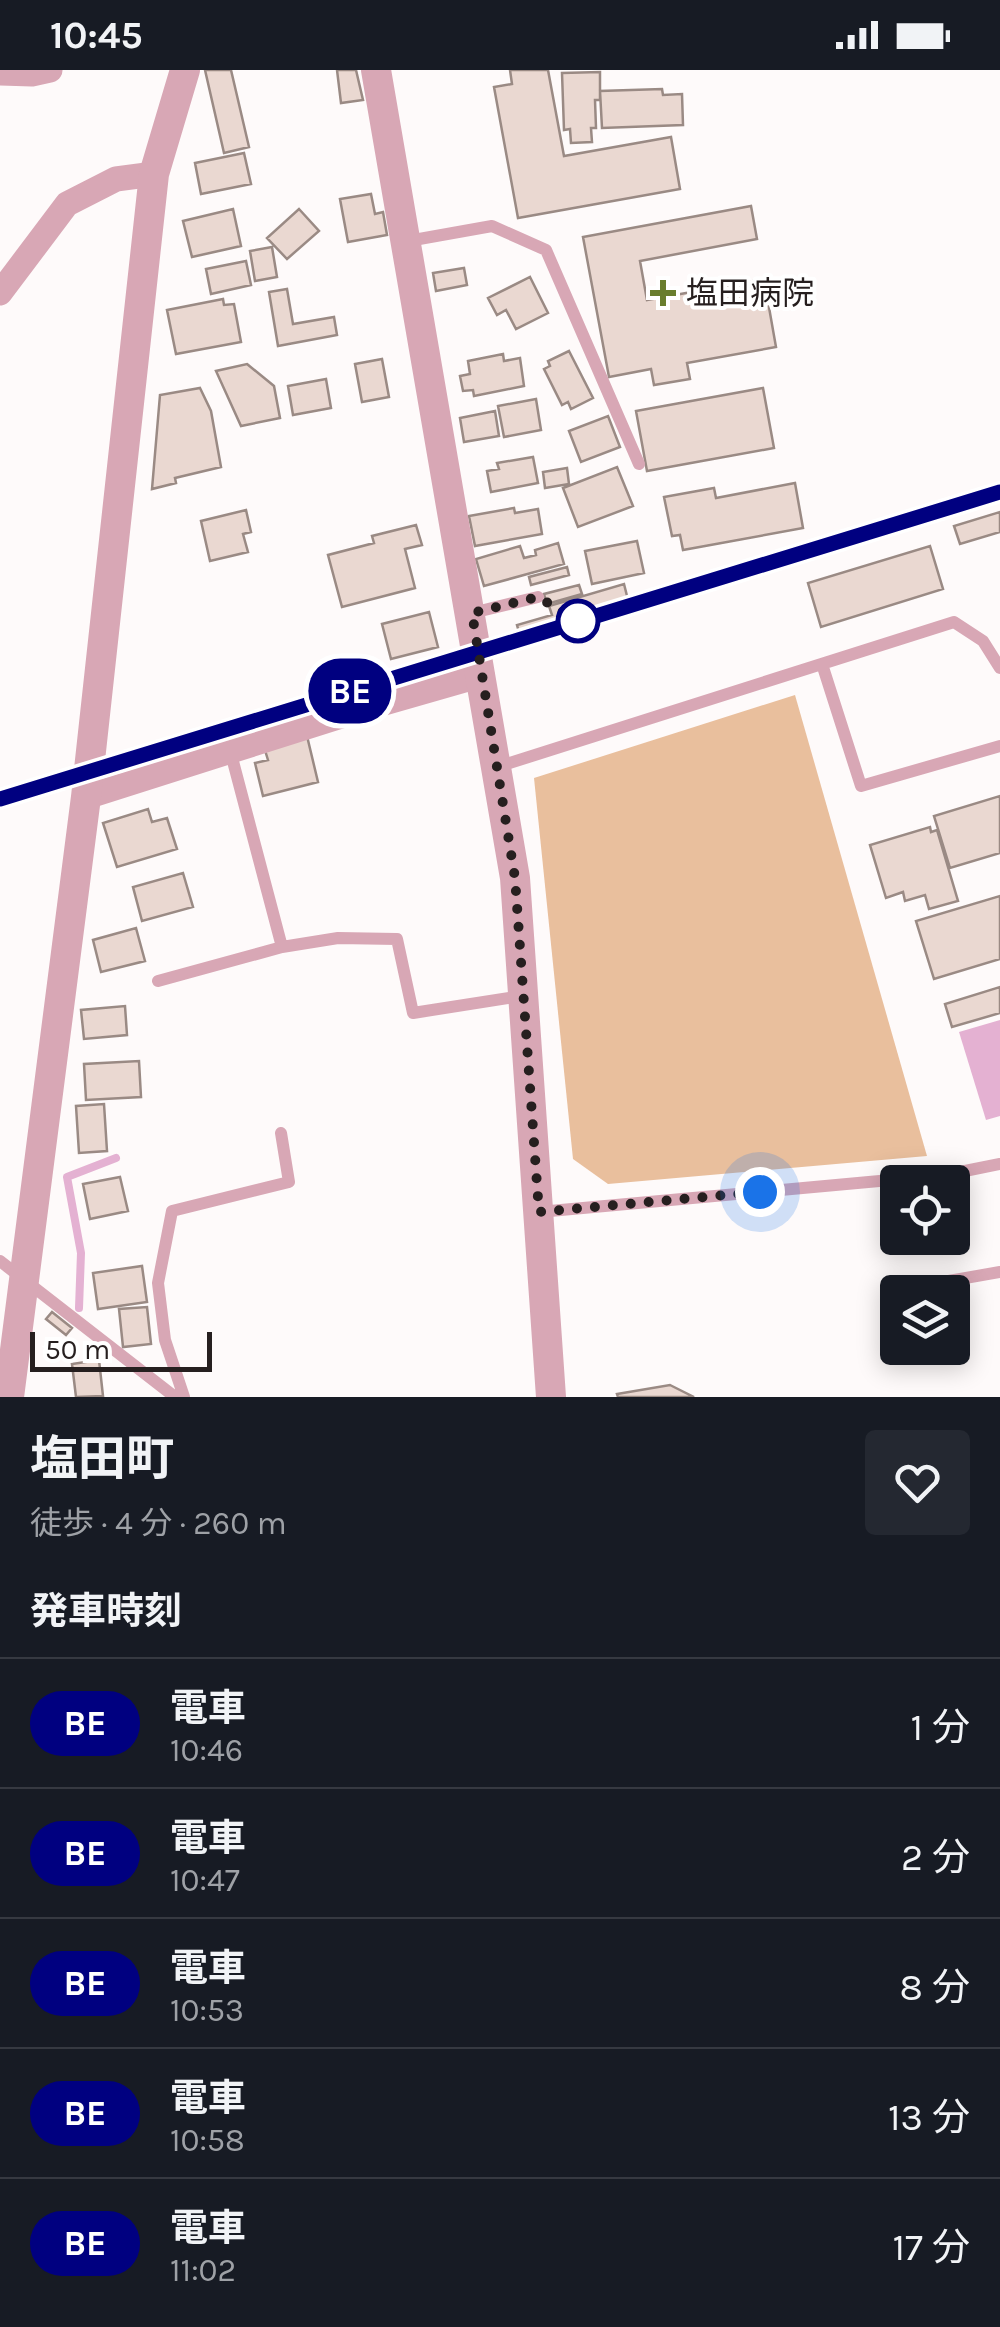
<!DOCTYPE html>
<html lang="ja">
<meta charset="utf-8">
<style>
:root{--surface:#171b24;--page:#242831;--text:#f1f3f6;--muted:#9ea1a6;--line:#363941}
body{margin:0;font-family:Karla,"Noto Sans JP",sans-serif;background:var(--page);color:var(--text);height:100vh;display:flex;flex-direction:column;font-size:38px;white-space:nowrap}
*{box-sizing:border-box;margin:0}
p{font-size:32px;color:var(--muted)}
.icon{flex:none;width:55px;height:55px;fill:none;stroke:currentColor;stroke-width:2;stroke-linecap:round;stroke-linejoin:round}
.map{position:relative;height:1327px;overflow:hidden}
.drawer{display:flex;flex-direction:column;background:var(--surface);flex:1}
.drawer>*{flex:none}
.badge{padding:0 20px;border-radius:32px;font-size:35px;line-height:65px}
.tools{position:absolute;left:880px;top:1095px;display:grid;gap:20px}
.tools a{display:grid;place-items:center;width:90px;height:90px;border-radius:10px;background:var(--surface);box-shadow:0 5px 25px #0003;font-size:50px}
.scale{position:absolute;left:30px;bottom:25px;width:182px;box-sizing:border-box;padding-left:10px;border:5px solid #261f1f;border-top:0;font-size:28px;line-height:35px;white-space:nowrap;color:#261f1f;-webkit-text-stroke:8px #fff;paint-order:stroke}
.you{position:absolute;width:50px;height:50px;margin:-25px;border:8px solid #fff;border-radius:50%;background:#1a73e8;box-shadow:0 0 0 15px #1a73e833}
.map>.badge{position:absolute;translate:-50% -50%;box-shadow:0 0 0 5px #fff}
h2{padding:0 30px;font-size:38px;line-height:90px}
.round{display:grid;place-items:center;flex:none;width:105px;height:105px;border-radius:10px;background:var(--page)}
.summary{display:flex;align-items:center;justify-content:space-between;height:170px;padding:0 30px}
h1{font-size:48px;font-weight:700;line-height:75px}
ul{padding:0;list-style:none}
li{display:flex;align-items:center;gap:30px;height:130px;padding:0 30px;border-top:2px solid var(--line)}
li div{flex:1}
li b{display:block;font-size:38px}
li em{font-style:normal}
li .badge{min-width:110px;font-weight:700;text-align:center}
.status{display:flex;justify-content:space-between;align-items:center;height:70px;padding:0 50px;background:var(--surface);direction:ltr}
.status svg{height:28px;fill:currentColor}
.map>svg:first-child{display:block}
.green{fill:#e9bf9d}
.water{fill:#e4b1d2}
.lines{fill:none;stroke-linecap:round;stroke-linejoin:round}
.stream{stroke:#e4b1d2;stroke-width:8}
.building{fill:#ead8d1;stroke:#9a8a84;stroke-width:2.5}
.service{stroke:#d8a7b5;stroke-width:12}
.minor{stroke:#d8a7b5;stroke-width:25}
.tertiary{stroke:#d8a7b5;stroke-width:30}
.rail-casing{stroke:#3f3939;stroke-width:11}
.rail{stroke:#fff;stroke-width:8;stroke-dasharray:22;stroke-linecap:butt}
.line-casing{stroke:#fff;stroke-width:22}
.line{stroke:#000080;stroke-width:15}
.walk{stroke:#261f1f;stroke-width:10;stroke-dasharray:0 18}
.poi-dot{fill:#697d2d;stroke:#fff;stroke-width:4}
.stop-dot{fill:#fff;stroke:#000080;stroke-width:5}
.labels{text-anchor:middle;stroke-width:8;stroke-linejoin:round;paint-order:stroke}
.poi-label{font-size:32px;fill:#261f1f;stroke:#fff;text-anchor:start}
</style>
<div class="status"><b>10:45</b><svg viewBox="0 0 49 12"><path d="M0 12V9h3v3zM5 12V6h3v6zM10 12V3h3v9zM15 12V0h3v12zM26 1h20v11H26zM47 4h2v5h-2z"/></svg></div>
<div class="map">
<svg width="1000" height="1327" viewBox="0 0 1000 1327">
<rect width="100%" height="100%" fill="#fefafa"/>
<!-- green -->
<path class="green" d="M795,625L927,1086L608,1114L573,1089L534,708Z"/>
<!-- water -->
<path class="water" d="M1000,950V1046L986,1050L959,962Z"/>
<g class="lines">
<!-- stream -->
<path class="stream" d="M79,1238L81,1183L67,1107L116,1088"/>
</g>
<!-- building -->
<path class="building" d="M205,0H231L249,77L224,83Z
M337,0H356L363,30L341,33Z
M510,0H548L564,86L671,67L680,119L518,148L494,17L512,14Z
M600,2V30H595L596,58H591L592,72L571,73L570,59L564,60L562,3Z
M662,19L663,25L682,24L683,55L602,58L600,21Z
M244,83L251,114L201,124L195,93Z
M371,124L375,144L383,142L387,165L348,172L340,129Z
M751,136L757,169L640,191L647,230L764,209L776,277L687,293L690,309L654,315L651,299L609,307L583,167Z
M233,139L241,176L192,187L183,151Z
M299,139L319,161L287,189L267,168Z
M272,177L277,207L255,211L250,181Z
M246,191L251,215L211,224L206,199Z
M464,198L467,215L436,221L433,203Z
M530,207L548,243L516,259L506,240L497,245L488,228Z
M287,219L293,254L334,247L337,265L278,276L269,222Z
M223,229L224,235L234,234L241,272L176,284L167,240Z
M569,281L593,328L571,339L568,332L562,335L544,299L550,296L548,291Z
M503,284L504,291L520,288L524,316L474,326L473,320L463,321L460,306L470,304L468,291Z
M382,289L389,327L362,332L355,294Z
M247,294L274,316L280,348L241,356L216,301Z
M326,309L331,338L293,345L288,316Z
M200,318L211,341L221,397L175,408L176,413L152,419L160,325Z
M763,318L774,378L647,401L636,341Z
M536,329L541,360L504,367L498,336Z
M495,341L499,366L464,372L460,348Z
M608,346L620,377L581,392L569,361Z
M533,387L538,413L491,422L487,401L499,399L497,393Z
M617,397L633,436L578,457L563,418Z
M567,398L569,414L545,418L543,402Z
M795,413L803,458L683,480L680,465L672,466L664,427L714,418L716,428Z
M514,438L515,443L538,439L542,464L475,476L469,446Z
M246,440L251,462L243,464L248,482L210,491L201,451Z
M1000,442V462L960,474L954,456Z
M416,455L422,475L405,479L415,518L342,537L328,485L374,473L372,466Z
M637,471L644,503L592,514L585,481Z
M558,473L564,494L484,516L476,489L520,476L524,488L536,485L535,480Z
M930,476L943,519L821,557L808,513Z
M567,497L569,505L531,515L529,507Z
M624,514L628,530L519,562L517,555L552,545L549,536Z
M579,515L582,524L547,534L544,524Z
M429,542L438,577L391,589L382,554Z
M307,666L318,712L263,726L255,693L268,690L264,677Z
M1000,726V783L950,798L934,746Z
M148,739L152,752L167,748L177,779L117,797L103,753Z
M930,757L931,762L937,760L958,831L929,839L925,825L905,831L903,822L886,828L870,775Z
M183,803L193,837L142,851L133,817Z
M1000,826V889L934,909L916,851Z
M136,858L145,891L101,902L93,870Z
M1000,917V943L952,957L945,934Z
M125,936L127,965L84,969L81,940Z
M139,991L141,1027L86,1030L84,994Z
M104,1034L107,1081L79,1083L76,1036Z
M120,1107L128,1141L90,1149L83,1114Z
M142,1196L147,1232L98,1239L93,1203Z
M147,1237L151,1274L123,1277L119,1239Z
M52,1242L72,1258L66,1265L46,1249Z
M99,1290L103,1326L76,1327L72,1294Z
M670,1315L694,1327H618L617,1324Z"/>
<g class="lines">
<!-- service -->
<path class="service" d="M408,171L492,156L546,180L639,394
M472,543L538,527
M822,594L861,716L1000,676
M497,697L954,552L983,571L1000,598
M282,877L338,868L397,869L413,943L521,926
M158,911L282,877L230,680
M539,1142L945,1105L1000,1094
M0,1191L175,1327
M914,1217L1000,1202
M184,1327L165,1270L158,1213L172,1141L289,1112L281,1063"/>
<!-- minor -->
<path class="minor" d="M0,3L32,4L50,0
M0,223L67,134L116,109L154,104
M86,727L360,640L482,605"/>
<!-- tertiary -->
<path class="tertiary" d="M376,0L515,808L551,1327
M9,1327L86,727L154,104L185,0"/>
<!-- rail casing -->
<g class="rail-casing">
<path id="rail" d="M0,729L1000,422"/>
</g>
<!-- rail -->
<use href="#rail" class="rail"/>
</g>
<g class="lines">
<!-- line casing -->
<g class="line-casing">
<path id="line" d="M0,729L1000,422"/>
</g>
<!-- line -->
<use href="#line" class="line"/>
<!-- walk -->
<path class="walk" d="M578,551L538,527L472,543L515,808L539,1142L760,1122"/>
</g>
<!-- markers -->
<path class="poi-dot" d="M658 208h10v10h10v10h-10v10h-10v-10h-10v-10h10z"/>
<circle class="stop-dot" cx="578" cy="551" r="20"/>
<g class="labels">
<!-- poi labels -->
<g class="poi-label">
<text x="686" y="234">塩田病院</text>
</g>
</g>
</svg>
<div class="tools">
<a><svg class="icon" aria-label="locate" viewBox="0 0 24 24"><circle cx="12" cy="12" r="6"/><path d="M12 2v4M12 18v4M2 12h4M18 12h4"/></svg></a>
<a><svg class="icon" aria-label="layers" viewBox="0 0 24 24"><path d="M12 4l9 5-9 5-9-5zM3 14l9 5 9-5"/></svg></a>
</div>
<div class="scale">50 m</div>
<div class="you" style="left:760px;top:1122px"></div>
<b class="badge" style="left:350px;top:621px;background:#000080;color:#fff">BE</b>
</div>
<section class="drawer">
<div class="summary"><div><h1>塩田町</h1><p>徒歩 · 4 分 · 260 m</p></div><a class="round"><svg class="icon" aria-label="heart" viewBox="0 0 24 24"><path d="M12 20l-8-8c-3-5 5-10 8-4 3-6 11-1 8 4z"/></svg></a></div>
<h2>発車時刻</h2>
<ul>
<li><span class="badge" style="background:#000080;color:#fff">BE</span><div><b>電車</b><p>10:46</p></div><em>1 分</em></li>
<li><span class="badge" style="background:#000080;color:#fff">BE</span><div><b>電車</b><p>10:47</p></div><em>2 分</em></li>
<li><span class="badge" style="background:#000080;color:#fff">BE</span><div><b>電車</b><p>10:53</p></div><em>8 分</em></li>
<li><span class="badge" style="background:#000080;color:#fff">BE</span><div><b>電車</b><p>10:58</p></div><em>13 分</em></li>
<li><span class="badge" style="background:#000080;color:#fff">BE</span><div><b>電車</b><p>11:02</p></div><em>17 分</em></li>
</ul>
</section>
